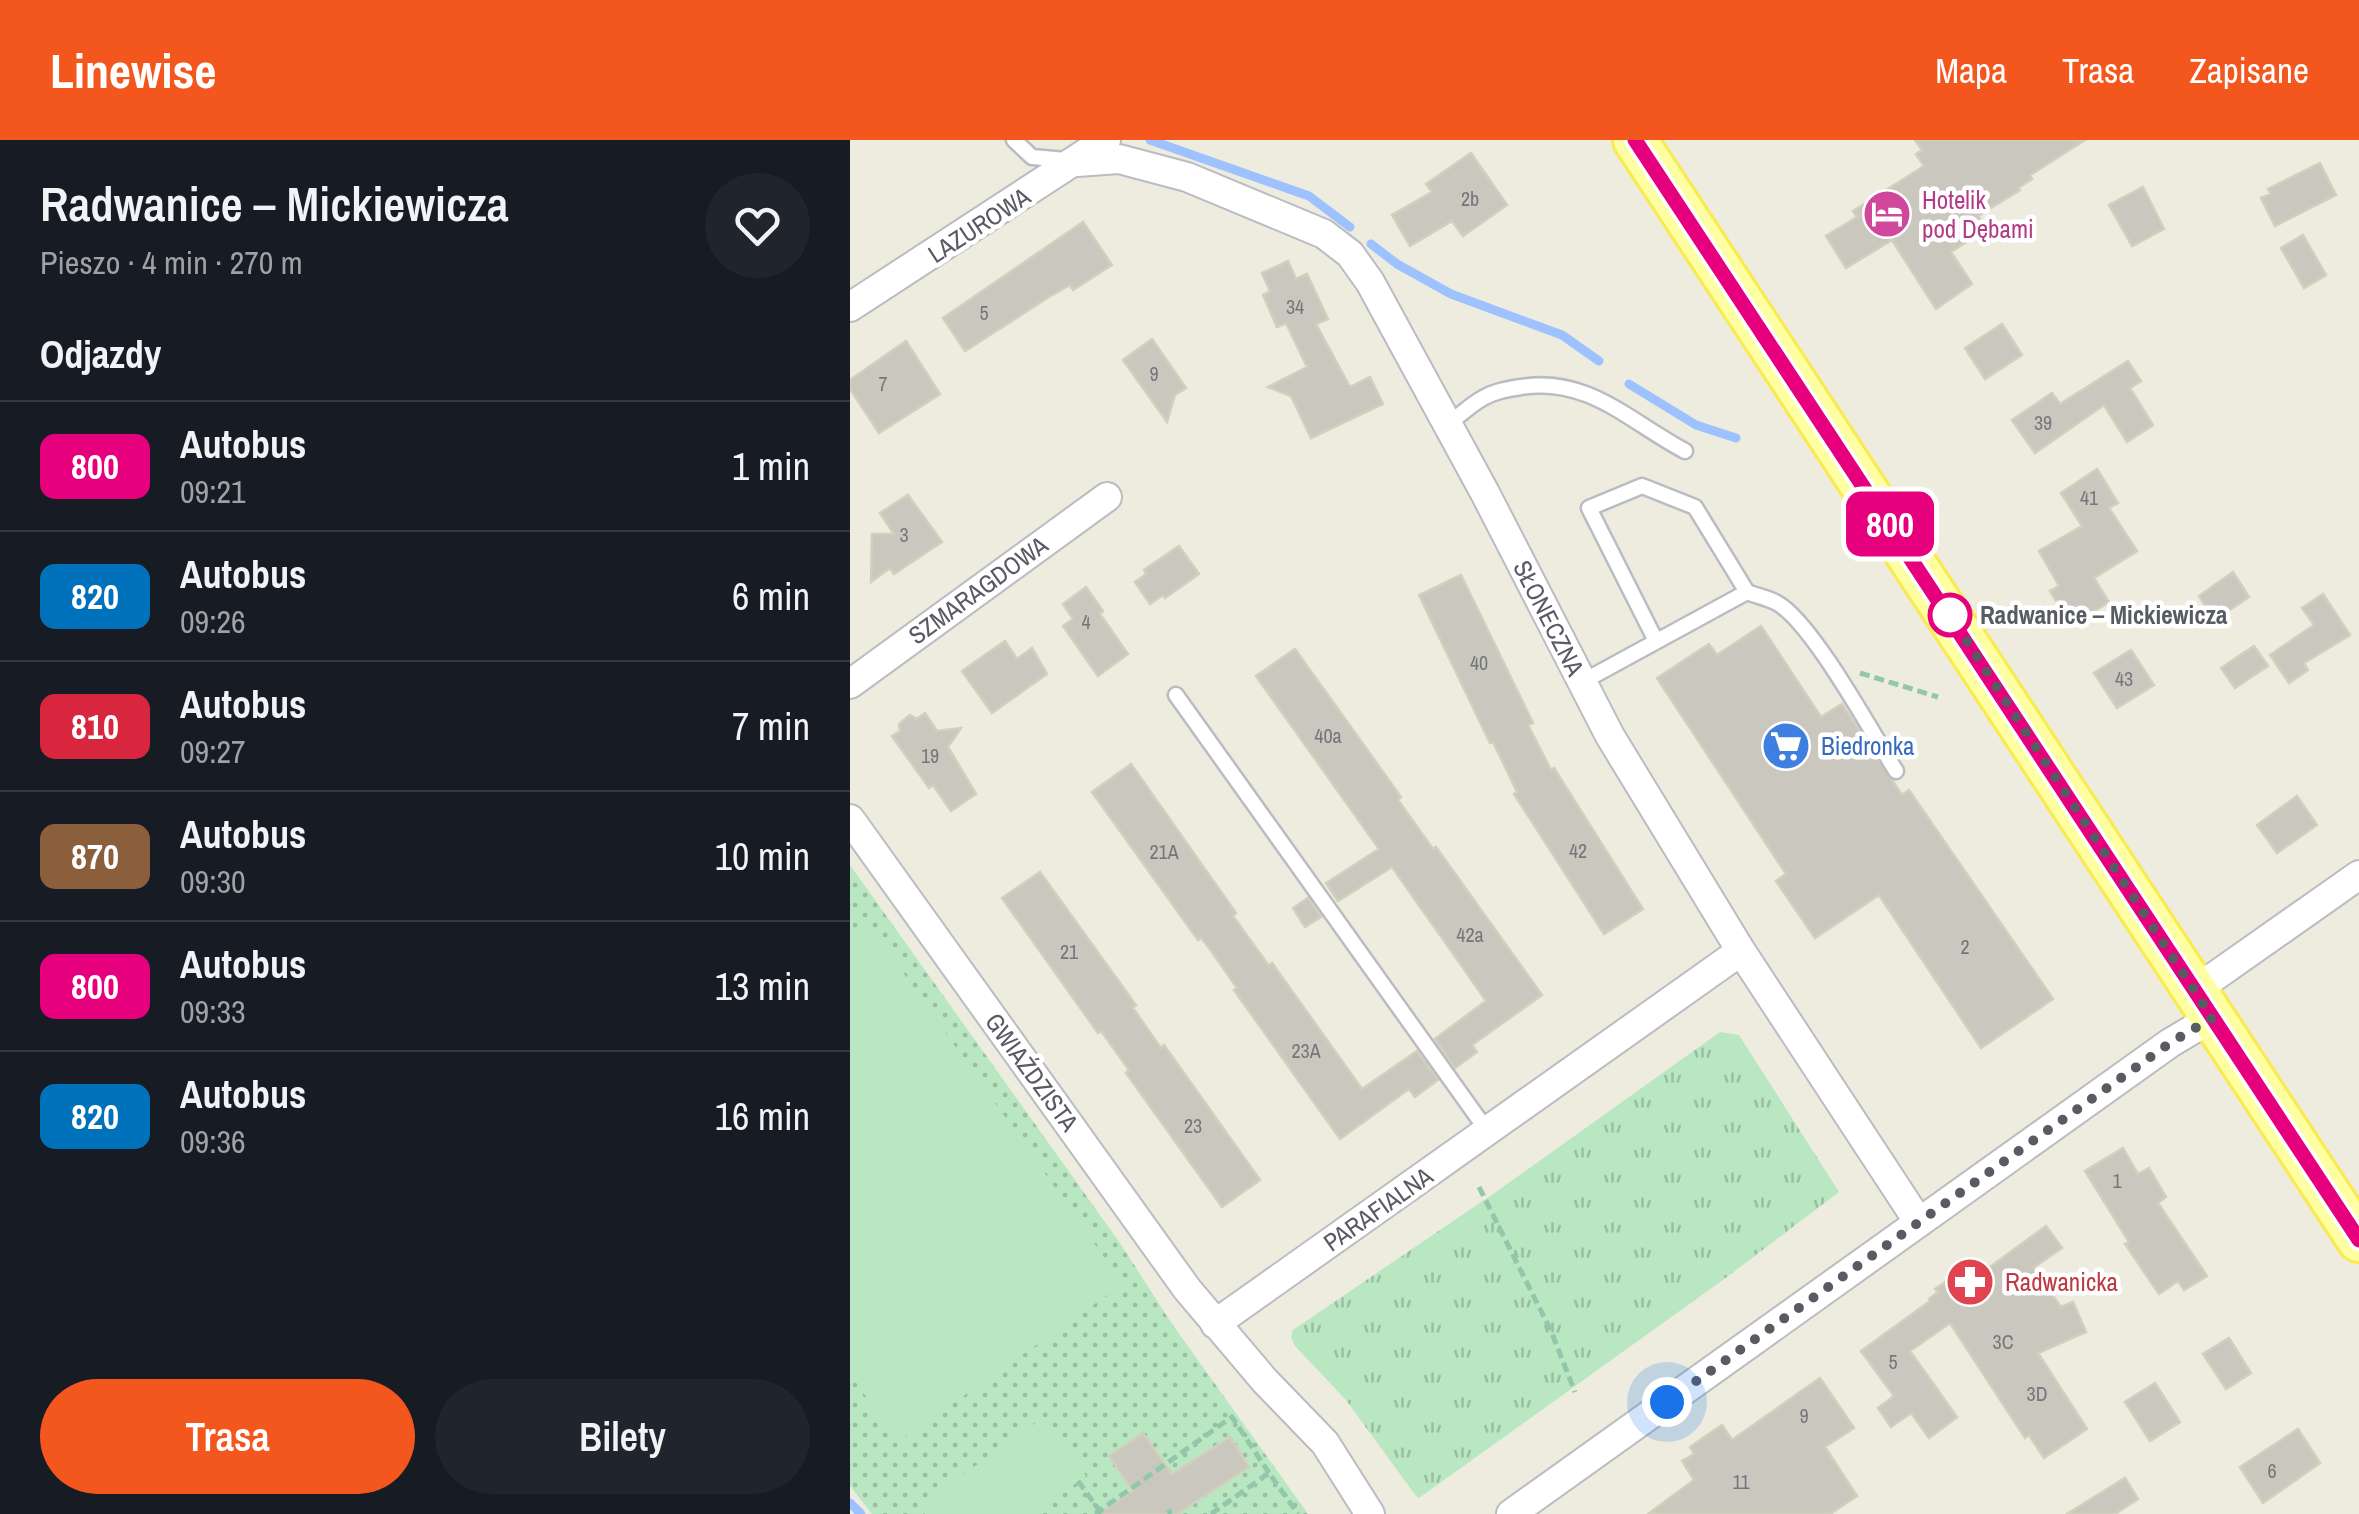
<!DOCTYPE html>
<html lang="pl">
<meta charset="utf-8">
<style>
:root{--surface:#171b24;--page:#20242c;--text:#f1f3f6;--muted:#9ea1a6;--line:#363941;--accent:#f4571e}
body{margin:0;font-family:"Archivo Narrow",sans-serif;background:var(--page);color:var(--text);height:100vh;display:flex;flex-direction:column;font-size:38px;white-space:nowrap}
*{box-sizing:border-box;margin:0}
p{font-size:32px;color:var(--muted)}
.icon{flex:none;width:55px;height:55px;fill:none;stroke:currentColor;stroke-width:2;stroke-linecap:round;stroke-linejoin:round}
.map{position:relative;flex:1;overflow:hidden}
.side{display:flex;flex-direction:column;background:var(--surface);width:850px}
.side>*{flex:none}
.badge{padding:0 20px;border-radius:15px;font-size:35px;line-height:65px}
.you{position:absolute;width:50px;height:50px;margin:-25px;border:8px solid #fff;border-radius:50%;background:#1a73e8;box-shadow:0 0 0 15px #1a73e833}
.map>.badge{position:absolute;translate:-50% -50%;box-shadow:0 0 0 5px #fff}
h2{padding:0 40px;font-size:38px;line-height:90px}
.round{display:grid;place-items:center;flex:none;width:105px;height:105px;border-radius:52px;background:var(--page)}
.headline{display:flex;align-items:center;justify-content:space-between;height:170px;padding:0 40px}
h1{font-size:48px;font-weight:600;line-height:75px}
.action{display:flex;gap:20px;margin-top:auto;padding:20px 40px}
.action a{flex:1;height:115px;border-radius:60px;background:var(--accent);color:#fff;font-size:40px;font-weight:600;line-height:115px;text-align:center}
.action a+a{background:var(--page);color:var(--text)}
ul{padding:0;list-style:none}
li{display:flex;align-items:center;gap:30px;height:130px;padding:0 40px;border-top:2px solid var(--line)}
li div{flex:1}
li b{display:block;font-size:38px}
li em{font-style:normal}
li .badge{min-width:110px;font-weight:700;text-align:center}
header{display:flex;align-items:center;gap:60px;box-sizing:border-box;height:140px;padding:0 50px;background:var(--accent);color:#fff}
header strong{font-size:48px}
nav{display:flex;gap:55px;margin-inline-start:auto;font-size:35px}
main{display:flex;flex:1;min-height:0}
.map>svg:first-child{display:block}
.grass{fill:url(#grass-tufts)}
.park{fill:url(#park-dots)}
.pitch{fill:#b9e7c2}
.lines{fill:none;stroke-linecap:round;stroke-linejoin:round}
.stream{stroke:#9dc2ff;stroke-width:9}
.building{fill:#cac8be;stroke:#d2cfbd;stroke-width:2.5}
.service-casing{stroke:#babcc2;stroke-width:19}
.minor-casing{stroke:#babcc2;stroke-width:32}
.primary-casing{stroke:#faea4b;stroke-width:48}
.path{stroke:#92c7ab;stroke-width:5;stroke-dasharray:10 5;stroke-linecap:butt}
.service{stroke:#fff;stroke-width:14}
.minor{stroke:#fff;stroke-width:28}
.primary{stroke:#fdffa2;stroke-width:42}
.line-casing{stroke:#fff;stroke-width:22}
.line{stroke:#e6007e;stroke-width:15}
.walk{stroke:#585b62;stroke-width:10;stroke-dasharray:0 18}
.stop-dot{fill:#fff;stroke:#e6007e;stroke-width:5}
.labels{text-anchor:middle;stroke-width:9;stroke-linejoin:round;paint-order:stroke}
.number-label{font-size:20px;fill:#747679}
.hotel-label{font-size:25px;fill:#b23c85;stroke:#fff;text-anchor:start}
.street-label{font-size:25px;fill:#585b62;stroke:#fff}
.stop-label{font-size:25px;font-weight:bold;fill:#585b62;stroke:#fff;text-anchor:start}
.shop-label{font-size:25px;fill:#366cbe;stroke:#fff;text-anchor:start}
.health-label{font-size:25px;fill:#be3a42;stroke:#fff;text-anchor:start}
</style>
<header>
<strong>Linewise</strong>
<nav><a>Mapa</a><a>Trasa</a><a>Zapisane</a></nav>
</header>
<main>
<section class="side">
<div class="headline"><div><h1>Radwanice – Mickiewicza</h1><p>Pieszo · 4 min · 270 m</p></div><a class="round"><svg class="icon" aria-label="heart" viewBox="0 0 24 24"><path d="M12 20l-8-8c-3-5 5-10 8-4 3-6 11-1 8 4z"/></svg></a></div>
<h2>Odjazdy</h2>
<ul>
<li><span class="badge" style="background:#e6007e;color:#fff">800</span><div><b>Autobus</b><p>09:21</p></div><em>1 min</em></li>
<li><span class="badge" style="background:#0072bc;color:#fff">820</span><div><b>Autobus</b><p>09:26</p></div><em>6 min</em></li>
<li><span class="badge" style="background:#d7263d;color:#fff">810</span><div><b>Autobus</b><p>09:27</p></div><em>7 min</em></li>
<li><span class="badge" style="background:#8b5e3c;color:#fff">870</span><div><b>Autobus</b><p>09:30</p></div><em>10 min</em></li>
<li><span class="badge" style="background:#e6007e;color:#fff">800</span><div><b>Autobus</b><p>09:33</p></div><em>13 min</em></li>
<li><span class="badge" style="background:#0072bc;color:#fff">820</span><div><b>Autobus</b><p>09:36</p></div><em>16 min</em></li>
</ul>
<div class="action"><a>Trasa</a><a>Bilety</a></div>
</section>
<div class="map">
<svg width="1509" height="1374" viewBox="0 0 1509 1374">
<defs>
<pattern id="grass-tufts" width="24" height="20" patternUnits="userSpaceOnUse" patternTransform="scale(2.5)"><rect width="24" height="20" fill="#b9e7c2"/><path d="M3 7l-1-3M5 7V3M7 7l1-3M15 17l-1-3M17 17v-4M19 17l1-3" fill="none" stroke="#99bea1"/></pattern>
<pattern id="park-dots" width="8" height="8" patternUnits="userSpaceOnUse" patternTransform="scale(2.5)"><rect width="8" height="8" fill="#b9e7c2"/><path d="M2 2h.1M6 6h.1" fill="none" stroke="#99bea1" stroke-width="1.8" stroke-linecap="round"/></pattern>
</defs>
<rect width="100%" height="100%" fill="#edecdf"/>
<!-- grass -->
<path class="grass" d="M870,892L889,895L989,1052L877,1137L569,1358L566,1356L496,1260L445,1206L441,1197L443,1190L643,1054Z"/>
<!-- park -->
<path class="park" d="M0,725L270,1103L320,1181L458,1374H22L0,1346Z"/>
<!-- pitch -->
<path class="pitch" d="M16,780L273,1144L48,1302L0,1234V792Z
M194,1277L236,1336L183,1374H75L69,1366Z"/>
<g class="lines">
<!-- stream -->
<path class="stream" d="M300,0L459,56L500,87
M521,104L547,124L601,154L712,195L749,221
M779,244L846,285L886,298
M0,1363L11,1374"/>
</g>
<!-- building -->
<path class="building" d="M1065,0H1235L1180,35L1182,39L1168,48L1170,50L1128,76L1136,89L1101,112L1122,144L1086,169L1042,100L996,128L976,96L1007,77L1003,71L1074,26L1066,14L1072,10Z
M621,13L657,65L613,96L602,81L560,106L542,75L582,52L576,44Z
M1470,23L1486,55L1425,86L1411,58L1421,54L1418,49Z
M1293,47L1314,89L1282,106L1259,65Z
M233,82L262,125L223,150L220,145L199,157L115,211L93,178Z
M1453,95L1476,135L1454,148L1431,108Z
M438,121L446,139L457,134L478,179L466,184L500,247L520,237L533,264L461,298L441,256L418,247L457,227L436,183L427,187L413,155L420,151L412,133Z
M1152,184L1172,215L1135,239L1115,208Z
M302,199L336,248L325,255L317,282L273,220Z
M56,201L90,254L29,293L0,249V240Z
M1278,221L1291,241L1280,248L1303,285L1277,302L1254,265L1185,313L1162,280L1202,253L1210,264Z
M1247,329L1268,363L1259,368L1287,411L1244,438L1259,462L1221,485L1200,451L1209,446L1189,411L1232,386L1211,353Z
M58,355L92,402L44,434L40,428L21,442L22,394H44L30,373Z
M329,406L349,434L315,458L313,455L300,464L285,442L296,434L294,430Z
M1383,432L1399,457L1365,480L1349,456Z
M611,435L683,583L678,585L701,630L704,628L793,769L754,794L664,654L667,652L643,602L640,603L569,455Z
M236,447L253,471L250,474L278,514L248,536L213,486L223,479L213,464Z
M1473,454L1500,495L1454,523L1458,530L1439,543L1420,515L1464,485L1452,468Z
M911,486L971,577L992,564L1052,655L1059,650L1203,859L1131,908L1029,755L965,798L926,741L936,734L807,538L859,504L867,515Z
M155,501L167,519L182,508L197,534L142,573L112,531Z
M1404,506L1418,526L1385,548L1371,528Z
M445,509L551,657L548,660L583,709L586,707L692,855L622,905L627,912L605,928L585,899L636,861L604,815L542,727L488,761L476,743L529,709L406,536Z
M1281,510L1304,545L1267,568L1244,533Z
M75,573L87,591L111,588L98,607L126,654L101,671L83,645L79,648L42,596L50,591L49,584L60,575L67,579Z
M281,624L386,773L383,776L419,826L422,823L512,949L567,911L588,940L565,957L559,949L490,999L384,850L387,848L359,808L351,798L348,800L242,652Z
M1447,656L1467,685L1427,713L1407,685Z
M190,732L286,865L283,868L311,908L314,905L410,1040L372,1067L276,933L279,930L251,891L248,893L152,758Z
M458,758L471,777L455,787L443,768Z
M1273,1008L1288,1034L1299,1028L1316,1057L1308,1063L1357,1136L1334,1150L1328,1141L1309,1154L1275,1104L1279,1102L1235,1031Z
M1196,1086L1212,1108L1183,1128L1211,1167L1223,1162L1236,1192L1188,1213L1237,1289L1194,1318L1179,1295L1175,1298L1100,1183L1060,1211L1107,1277L1079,1298L1061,1273L1041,1287L1028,1268L1044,1256L1011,1211L1080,1161L1079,1159L1088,1152L1085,1149L1121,1125L1123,1128L1128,1125L1133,1132Z
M1379,1198L1401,1233L1376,1249L1353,1214Z
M970,1238L1004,1288L975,1307L1007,1356L980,1374H798L844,1340L832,1321L844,1314L840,1307L872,1285L882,1300Z
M1305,1243L1330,1282L1300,1301L1275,1262Z
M1448,1289L1470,1323L1413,1363L1390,1327Z
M293,1293L322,1334L380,1297L399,1327L327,1374H248L283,1351L259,1316Z
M1275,1338L1288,1359L1265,1374H1217Z"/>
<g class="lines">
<!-- service casing -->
<g class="service-casing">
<path id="service" d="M164,0L182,17L216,20
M596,286C608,277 620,265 633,258C645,251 658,249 671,247C738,236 780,282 835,311
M897,452C907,456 918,458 927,463C962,482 1022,593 1046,631
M732,542L897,452L845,367L792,346L739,368L806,501
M326,555L638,992"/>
</g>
<!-- minor casing -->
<g class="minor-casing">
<path id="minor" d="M227,22L269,19L337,37L474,94L500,114L520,142L635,353L760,596L891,811L1068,1081
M0,167L256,0
M0,544L257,357
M0,679L337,1149L415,1241L475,1303L520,1374
M1344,851L1509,735
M365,1184L891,811
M661,1374L1320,903L1362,878"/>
</g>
<!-- primary casing -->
<g class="primary-casing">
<path id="primary" d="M785,0L1509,1100"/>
</g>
<!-- path -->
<path class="path" d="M1010,533L1088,557
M629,1047L701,1191L725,1252
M228,1341L252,1374
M318,1370L321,1374
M245,1374L382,1277L419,1333
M361,1374L419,1333L448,1374"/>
<!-- service -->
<use href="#service" class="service"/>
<!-- minor -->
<use href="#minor" class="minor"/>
<!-- primary -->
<use href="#primary" class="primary"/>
</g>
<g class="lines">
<!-- line casing -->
<g class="line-casing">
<path id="line" d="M785,0L1509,1100"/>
</g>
<!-- line -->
<use href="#line" class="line"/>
<!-- walk -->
<path class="walk" d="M817,1262L1320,903L1362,878L1094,466L1100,475"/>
</g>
<!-- icons -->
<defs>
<g id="hotel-disc" transform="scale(2.5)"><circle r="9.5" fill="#d1479c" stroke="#fff"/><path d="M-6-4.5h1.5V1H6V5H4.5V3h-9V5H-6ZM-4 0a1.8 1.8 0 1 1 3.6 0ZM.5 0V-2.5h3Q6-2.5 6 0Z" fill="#fff"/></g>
<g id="supermarket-disc" transform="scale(2.5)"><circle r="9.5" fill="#3f7fe0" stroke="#fff"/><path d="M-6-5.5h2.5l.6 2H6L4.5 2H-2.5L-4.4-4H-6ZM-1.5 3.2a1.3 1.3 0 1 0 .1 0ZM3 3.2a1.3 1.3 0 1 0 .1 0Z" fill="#fff"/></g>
<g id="pharmacy-disc" transform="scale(2.5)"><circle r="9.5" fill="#e0444e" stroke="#fff"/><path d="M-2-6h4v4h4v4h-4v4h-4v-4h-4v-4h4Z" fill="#fff"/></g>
</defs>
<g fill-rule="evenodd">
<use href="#hotel-disc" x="1037" y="74"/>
<use href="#supermarket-disc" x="936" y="606"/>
<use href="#pharmacy-disc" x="1120" y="1142"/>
</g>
<!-- markers -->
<circle class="stop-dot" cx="1100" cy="475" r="20"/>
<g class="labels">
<!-- number labels -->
<g class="number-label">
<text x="620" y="66">2b</text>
<text x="445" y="174">34</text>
<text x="134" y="180">5</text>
<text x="304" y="241">9</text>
<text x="33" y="251">7</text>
<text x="1193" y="290">39</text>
<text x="1239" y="365">41</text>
<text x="54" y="402">3</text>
<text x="236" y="489">4</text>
<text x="629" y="530">40</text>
<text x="1274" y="546">43</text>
<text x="478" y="603">40a</text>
<text x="80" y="623">19</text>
<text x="728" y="718">42</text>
<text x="314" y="719">21A</text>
<text x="620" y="802">42a</text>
<text x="1115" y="814">2</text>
<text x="219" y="819">21</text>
<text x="456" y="918">23A</text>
<text x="343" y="993">23</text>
<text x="1267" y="1048">1</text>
<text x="1153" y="1209">3C</text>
<text x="1043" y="1229">5</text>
<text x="1187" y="1261">3D</text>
<text x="954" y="1283">9</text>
<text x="1422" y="1338">6</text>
<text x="891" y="1349">11</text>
</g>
<!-- hotel labels -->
<g class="hotel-label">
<text x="1072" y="69">Hotelik<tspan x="1072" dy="29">pod Dębami</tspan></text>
</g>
<!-- street labels -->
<g class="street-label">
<text transform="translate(129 85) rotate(-33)" y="9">LAZUROWA</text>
<text transform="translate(128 450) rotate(-36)" y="9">SZMARAGDOWA</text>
<text transform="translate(699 478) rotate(63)" y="9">SŁONECZNA</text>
<text transform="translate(182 932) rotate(54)" y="9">GWIAŹDZISTA</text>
<text transform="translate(528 1069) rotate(-35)" y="9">PARAFIALNA</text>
</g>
<!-- stop labels -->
<g class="stop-label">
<text x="1130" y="484">Radwanice – Mickiewicza</text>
</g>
<!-- shop labels -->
<g class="shop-label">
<text x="971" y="615">Biedronka</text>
</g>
<!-- health labels -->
<g class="health-label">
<text x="1155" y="1151">Radwanicka</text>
</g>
</g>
</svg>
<div class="you" style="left:817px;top:1262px"></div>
<b class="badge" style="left:1040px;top:384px;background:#e6007e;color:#fff">800</b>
</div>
</main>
